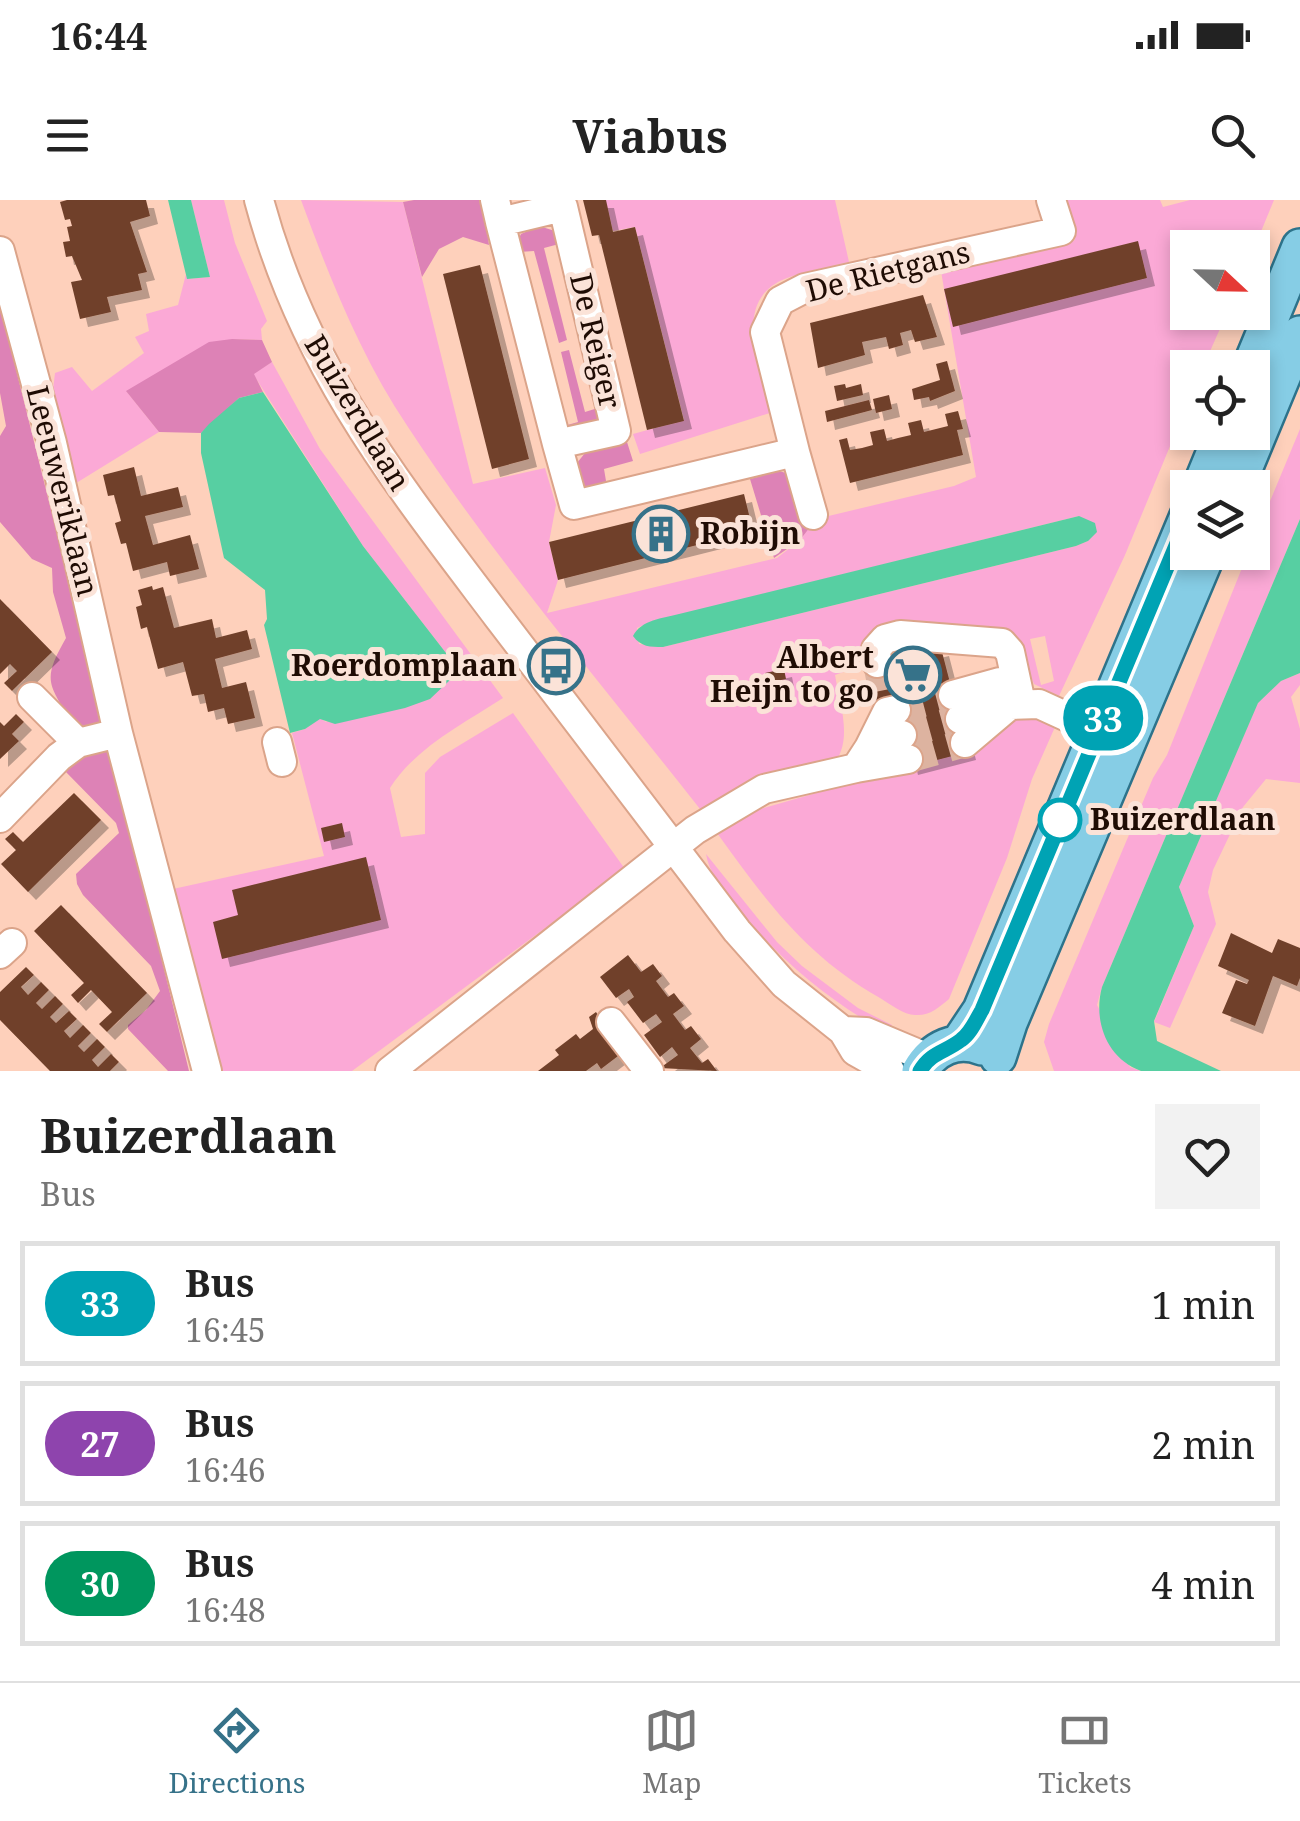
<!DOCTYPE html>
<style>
:root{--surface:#fff;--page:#f2f2f2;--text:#222;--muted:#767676;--line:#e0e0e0;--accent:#367289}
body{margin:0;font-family:"Noto Serif",serif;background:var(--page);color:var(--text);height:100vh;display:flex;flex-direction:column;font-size:38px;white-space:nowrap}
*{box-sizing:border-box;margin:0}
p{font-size:32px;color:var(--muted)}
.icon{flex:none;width:55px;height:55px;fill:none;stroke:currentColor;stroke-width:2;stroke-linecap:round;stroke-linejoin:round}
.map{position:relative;height:871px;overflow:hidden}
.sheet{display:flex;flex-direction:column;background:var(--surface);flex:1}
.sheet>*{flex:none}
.badge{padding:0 20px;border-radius:32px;font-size:35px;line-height:65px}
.needle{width:65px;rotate:112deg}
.fabs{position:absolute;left:1170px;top:30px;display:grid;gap:20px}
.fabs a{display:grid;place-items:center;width:100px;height:100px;border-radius:0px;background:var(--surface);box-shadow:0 5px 15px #0003;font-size:50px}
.map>.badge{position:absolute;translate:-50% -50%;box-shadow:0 0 0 5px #fff}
.round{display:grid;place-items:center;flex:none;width:105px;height:105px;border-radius:0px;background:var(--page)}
.summary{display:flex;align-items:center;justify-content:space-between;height:170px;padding:0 40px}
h1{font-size:48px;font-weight:700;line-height:75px}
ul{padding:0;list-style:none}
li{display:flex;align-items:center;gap:30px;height:125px;margin:0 20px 15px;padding:0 20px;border:5px solid var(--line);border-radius:0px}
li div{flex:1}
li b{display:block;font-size:38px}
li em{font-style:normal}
li .badge{min-width:110px;font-weight:700;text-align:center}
.status{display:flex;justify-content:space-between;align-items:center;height:70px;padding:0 50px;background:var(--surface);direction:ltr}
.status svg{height:28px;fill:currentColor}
header{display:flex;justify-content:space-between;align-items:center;height:130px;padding:0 40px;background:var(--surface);font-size:45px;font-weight:700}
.dock{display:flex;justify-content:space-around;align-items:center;height:140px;border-top:2px solid var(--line);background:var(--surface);font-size:28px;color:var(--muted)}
.dock a{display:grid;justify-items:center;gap:5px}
.dock .on{color:var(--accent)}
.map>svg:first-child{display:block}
.green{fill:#fba9d6;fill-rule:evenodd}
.forest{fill:#dd82b6}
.water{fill:#57cfa2}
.building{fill:#70412b;filter:url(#shadow)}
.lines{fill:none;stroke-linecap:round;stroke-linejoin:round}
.minor-tunnel{stroke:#ddb3a0;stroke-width:28;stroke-dasharray:28 14;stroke-linecap:butt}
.minor-casing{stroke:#dba48a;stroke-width:32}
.major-casing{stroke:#2d738b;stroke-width:40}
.minor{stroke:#fff;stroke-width:28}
.major{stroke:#86cde5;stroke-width:35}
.line-casing{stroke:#fff;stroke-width:22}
.line{stroke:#00a3b4;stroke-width:15}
.stop-dot{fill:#fff;stroke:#00a3b4;stroke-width:5}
.labels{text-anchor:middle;stroke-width:10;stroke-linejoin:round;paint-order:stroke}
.street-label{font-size:30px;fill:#1f0c04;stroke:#fbe3d8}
.poi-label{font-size:30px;font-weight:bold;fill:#1f0c04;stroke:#fbe3d8;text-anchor:end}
.stop-label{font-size:30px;font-weight:bold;fill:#1f0c04;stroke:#fbe3d8;text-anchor:start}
</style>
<div class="status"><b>16:44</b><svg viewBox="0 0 49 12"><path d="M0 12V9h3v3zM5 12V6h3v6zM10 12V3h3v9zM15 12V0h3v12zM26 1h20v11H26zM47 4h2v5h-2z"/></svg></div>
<header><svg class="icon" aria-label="menu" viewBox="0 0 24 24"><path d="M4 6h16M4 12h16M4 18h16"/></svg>Viabus<svg class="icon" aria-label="search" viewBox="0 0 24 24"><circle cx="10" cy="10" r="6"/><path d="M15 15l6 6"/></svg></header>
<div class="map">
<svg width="1300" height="871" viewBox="0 0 1300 871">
<defs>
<filter id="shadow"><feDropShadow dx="8" dy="8" stdDeviation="0" flood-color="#0004"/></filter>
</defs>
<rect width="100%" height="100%" fill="#fed0bb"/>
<!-- green -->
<path class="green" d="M191,0H224L235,43L267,121L261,129L262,140L232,139L127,192L159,232L73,285L52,198L55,173L72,167L92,191L144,153L135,137L149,131L146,114L178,105L186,74L187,79L210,77Z
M301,0L403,2L473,284L545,268L556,305L549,342L558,380L547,413L777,358L800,340L816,319L954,286L976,277L941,71L1075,40L1066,0H1160L1163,7L1190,0H1274L1253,51L1252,48H1188V112L1227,113L1203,167L1188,168L1187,205L1125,355L1059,496L1034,484L1024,460L870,435L855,468L835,475C839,500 852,536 837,559L757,582L700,609C602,484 496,361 408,227C361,157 330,79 301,0ZM1079,316L1088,341L1076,346L663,447L639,444L637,428L651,422ZM1045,436L1054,481L1041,485L1030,439Z
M605,0H835L849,62C828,67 806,71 787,78C728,100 762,169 773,212L640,254L633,234L684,220L635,27L613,31Z
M272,162L320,249L503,498C463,524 415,548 390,588L401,637L425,634V573L440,557L513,513L625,669L352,871H220L173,689L324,656L292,533L305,529L320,518L326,522L446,453L363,346L253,174Z
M1300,229V319L1102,787L1097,805L1130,867L1141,871H1054L1044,842L1049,824L1153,578L1167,555L1248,353L1252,352L1253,342Z
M1300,473V485L1291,497L1300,529V583L1266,579L1243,607L1213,670L1208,692L1216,724L1170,828L1154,822L1194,726L1179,687L1258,502L1281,481Z
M1030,516L1055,527L1032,579L1007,658L949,799C938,808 930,816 915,815C904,815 890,804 880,798C806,756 766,701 717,633L743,614L957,553L989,541L1013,520Z
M706,654L777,742L802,766L858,808L892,825L888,834C824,797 779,760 733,702C722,687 709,673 706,654Z"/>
<!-- forest -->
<path class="forest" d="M414,0H483L489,45L463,37L439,49L422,77L403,2Z
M539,26L555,31L559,44L544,48L567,140L559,143L534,51L519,52L517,42L521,34Z
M0,105L104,523L74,527C50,484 40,483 66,438L53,392L52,368L32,359L0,322V236L6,226L0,193Z
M232,139L262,140L272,162L254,174L263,192L239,198L201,233L159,232L126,191L209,142Z
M569,150L585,212L601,207L594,227L573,233L564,226L578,222L561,152Z
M627,242L633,261L604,269L607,287L586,290L577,284L573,268L585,253Z
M779,271L786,273L795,305L814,322L800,340L774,358L750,279Z
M110,548L189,871H168L128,829V825L146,810L160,791L151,766L83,695L77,684L76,674L119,633L116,623L64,570L82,554Z"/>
<!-- water -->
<path class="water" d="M168,0H191L210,77L187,79Z
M263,192L363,346L446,453L450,465V480L430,499L405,508L335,524L320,519L305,529L290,533L264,425L267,419L265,390L224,358L201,253V233L209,224L239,198Z
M1079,316L1095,323L1097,332L1088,341L1076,346L663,447C650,447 641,447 633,436C641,420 663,418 679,414Z
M1300,319V473L1281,481L1258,503L1179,687L1194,726L1154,821L1157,841L1221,871H1141C1106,858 1093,820 1102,787Z"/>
<!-- building -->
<path class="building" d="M67,0H146L150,16L130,22L147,72L138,74L142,90L107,97L111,112L80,119L71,82L82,80L72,56L66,57L63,42L70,41L67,27L72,26L70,19L65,20L60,2Z
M583,0H606L613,32L635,27L684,221L647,230L599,35L592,36Z
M1138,41L1147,78L953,127L944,89Z
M480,65L529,259L492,269L443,74Z
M923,95L937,137L915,142L911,130L900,133L903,145L889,149L886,137L862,142L865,155L818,168L810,123Z
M947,161L955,191L930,201L929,197L914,200L912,189L940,180L936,164Z
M845,184L846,188L861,184L863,195L837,201L834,186Z
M889,195L892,209L876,213L873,199Z
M869,200L872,210L827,222L825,211Z
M958,211L963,229L957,230L963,255L850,283L839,240L847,238L850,250L862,248L873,245L870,232L884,229L887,241L898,238L911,235L908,223L921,220L924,232L948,226L945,214Z
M134,267L141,296L178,287L183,307L145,316L153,345L190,335L199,369L170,376L167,362L133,371L126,343L121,344L115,323L121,321L114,295L108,296L103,275Z
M744,294L753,331L558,380L549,342Z
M152,386L153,390L163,387L174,428L212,419L216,438L247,430L252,449L215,459L222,488L246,482L255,518L228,524L224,508L208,512L204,494L192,496L183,462L158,469L147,427L141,429L136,407L142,405L138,390Z
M0,399L52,452L12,491L4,483L17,471L10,464L0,474Z
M941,448L968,552L910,567L893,496L875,501L866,466Z
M784,469L786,479L767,483L765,473Z
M16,514L24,522L12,534L19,541L0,559V522L4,526Z
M74,593L101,620L28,692L1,664L16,650L5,639L13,632L23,642Z
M342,623L345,637L324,642L321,628Z
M366,657L381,720L222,759L213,722L238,715L232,690Z
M61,705L147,793L107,832L99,824L112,812L91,790L78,803L71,795L84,783L34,731Z
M1231,733L1272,753L1278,739L1300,748V778L1297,786L1273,776L1255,826L1222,813L1236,780L1247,784L1249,780L1218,766Z
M628,755L641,772L653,764L662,776L656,781L668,797L674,793L684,806L673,814L685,830L691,826L701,839L690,848L702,863L708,859L717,871L660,868L678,855L672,847L660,857L644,835L662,822L656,814L643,823L627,802L634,797L629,789L616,798L600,777Z
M26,767L34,775L21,787L28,795L41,782L49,790L36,803L42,809L55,796L63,804L50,817L56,823L69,811L77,819L64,831L70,838L83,825L91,833L78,846L84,852L97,839L105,847L92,860L98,867L111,854L119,862L110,871H50L0,820V792Z
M596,812L622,853L601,869L597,863L586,871H538L559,855L555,850L576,834L580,839L593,829L589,817Z"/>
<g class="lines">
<!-- minor-tunnel -->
<path class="minor-tunnel" d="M877,463L884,499
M896,510L953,495
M902,535L960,519
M908,559L965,543"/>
<!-- minor casing -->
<g class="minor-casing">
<path id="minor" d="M259,0C304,168 396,282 498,417C578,522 658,626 737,731L784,784L843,831L855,851L890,871
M495,0L500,22L557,244L616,231L563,7L500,22
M0,51L52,243L118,533L207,871
M557,244L574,305L795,252L765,132L780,101L805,88L1061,31L1051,0
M795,252L813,315
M877,463L876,449L885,439L900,435L1002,443L1010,452L1021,503
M953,495L1000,482L1010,505L965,543
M32,497L78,543
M960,519L1010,505L1039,504L1098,531
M277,542L282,562
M869,548L887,512L896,510
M856,568L908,559
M0,618L59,557L78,543L118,533
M0,754L12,743
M611,822L649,871
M843,831L866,832L928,858
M390,871L695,630L764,589L856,568L869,548L902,535"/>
</g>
<!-- major casing -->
<g class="major-casing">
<path id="major" d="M1250,168L1300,47
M1200,288L1223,232
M1236,288L1300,134
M959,843L981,810L1188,316
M998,857L1009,823L1208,352
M920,871C933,848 957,837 982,847"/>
</g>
<!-- minor -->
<use href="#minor" class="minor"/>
<!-- major -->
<use href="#major" class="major"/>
</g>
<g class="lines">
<!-- line casing -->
<g class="line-casing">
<path id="line" d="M920,871C931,852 946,852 961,840C971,833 976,820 982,810L1188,317"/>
</g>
<!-- line -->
<use href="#line" class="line"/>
</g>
<!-- icons -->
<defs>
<g id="building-ring" transform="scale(2.875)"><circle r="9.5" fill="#fbe3d8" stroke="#367289" stroke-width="1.5"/><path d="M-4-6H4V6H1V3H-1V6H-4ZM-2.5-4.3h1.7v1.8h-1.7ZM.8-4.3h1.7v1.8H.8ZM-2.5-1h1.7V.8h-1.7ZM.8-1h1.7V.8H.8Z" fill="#367289"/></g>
<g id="bus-ring" transform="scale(2.875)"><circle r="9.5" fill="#fbe3d8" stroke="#367289" stroke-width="1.5"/><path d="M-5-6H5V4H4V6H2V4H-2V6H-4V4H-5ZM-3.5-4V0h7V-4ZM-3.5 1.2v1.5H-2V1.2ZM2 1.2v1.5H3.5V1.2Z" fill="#367289"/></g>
<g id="supermarket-ring" transform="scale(2.875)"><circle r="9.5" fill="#fbe3d8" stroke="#367289" stroke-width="1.5"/><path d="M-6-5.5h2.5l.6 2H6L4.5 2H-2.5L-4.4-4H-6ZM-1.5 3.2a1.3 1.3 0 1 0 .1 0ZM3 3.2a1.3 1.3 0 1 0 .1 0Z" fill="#367289"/></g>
</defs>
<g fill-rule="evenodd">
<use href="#building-ring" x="661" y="334"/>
<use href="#bus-ring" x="556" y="466"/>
<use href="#supermarket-ring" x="913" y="475"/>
</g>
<!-- markers -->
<circle class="stop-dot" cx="1060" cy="620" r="20"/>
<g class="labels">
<!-- street labels -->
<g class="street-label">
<text transform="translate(888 72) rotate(-14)" y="10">De Rietgans</text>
<text transform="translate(595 141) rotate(77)" y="10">De Reiger</text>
<text transform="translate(357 213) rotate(59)" y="10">Buizerdlaan</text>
<text transform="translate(62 291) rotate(76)" y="10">Leeuweriklaan</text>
</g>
<!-- poi labels -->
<g class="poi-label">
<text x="700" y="344" text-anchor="start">Robijn</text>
<text x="874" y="468">Albert<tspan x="874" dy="34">Heijn to go</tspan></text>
<text x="517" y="476">Roerdomplaan</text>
</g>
<!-- stop labels -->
<g class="stop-label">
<text x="1090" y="630">Buizerdlaan</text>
</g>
</g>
</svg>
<div class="fabs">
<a><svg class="needle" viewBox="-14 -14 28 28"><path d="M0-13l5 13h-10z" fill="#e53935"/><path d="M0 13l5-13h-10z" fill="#767676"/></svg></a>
<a><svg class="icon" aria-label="locate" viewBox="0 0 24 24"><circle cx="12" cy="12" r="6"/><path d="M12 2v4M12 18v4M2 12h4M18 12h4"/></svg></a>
<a><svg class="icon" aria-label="layers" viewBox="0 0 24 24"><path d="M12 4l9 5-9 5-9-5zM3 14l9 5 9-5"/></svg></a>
</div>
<b class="badge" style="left:1103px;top:518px;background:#00a3b4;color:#fff">33</b>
</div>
<section class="sheet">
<div class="summary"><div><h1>Buizerdlaan</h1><p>Bus</p></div><a class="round"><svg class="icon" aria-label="heart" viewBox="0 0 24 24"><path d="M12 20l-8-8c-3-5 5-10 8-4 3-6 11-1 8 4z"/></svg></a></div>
<ul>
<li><span class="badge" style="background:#00a3b4;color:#fff">33</span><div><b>Bus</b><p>16:45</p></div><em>1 min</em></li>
<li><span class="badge" style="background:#8e44ad;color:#fff">27</span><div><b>Bus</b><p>16:46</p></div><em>2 min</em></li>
<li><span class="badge" style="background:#00965e;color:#fff">30</span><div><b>Bus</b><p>16:48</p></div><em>4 min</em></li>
</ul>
</section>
<nav class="dock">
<a class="on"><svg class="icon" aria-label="directions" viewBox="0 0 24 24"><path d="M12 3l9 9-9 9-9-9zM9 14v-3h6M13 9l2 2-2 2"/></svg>Directions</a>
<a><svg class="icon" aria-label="map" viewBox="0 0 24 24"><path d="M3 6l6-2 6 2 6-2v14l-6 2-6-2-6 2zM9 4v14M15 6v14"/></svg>Map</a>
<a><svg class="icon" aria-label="tickets" viewBox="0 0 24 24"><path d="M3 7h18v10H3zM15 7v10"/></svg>Tickets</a>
</nav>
